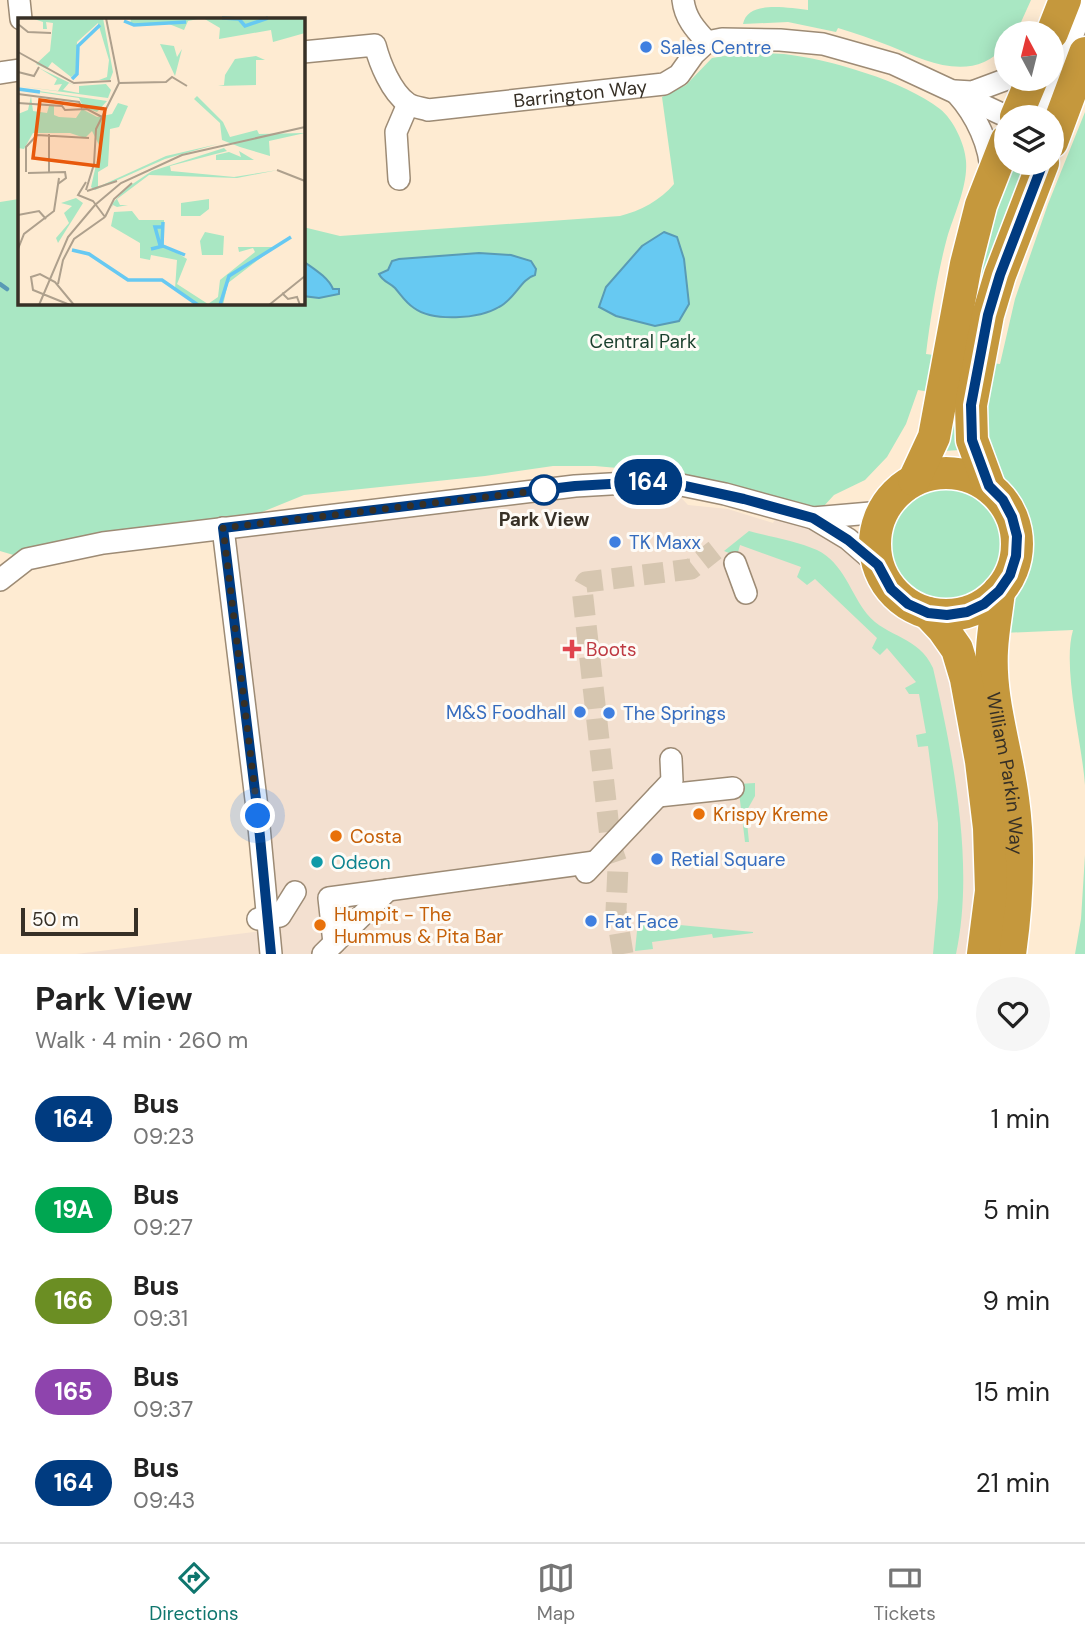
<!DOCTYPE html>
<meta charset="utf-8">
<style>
:root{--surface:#fff;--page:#f6f6f6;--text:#222;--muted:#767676;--line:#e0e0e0;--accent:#0f766e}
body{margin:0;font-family:"DM Sans",sans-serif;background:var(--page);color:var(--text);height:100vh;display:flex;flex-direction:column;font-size:26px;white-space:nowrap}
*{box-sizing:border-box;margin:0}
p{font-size:23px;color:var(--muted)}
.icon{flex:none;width:38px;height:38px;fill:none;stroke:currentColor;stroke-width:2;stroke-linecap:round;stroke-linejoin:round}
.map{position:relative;height:954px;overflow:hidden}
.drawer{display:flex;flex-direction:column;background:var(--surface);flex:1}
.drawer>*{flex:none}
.badge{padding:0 14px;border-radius:23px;font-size:24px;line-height:46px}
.needle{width:46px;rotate:353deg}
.fabs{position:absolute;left:994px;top:21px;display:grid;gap:14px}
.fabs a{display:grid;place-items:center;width:70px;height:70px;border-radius:50%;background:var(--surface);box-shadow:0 4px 18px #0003;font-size:35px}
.scale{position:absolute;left:21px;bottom:18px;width:117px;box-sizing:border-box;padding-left:7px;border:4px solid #373026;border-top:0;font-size:19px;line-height:24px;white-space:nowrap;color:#373026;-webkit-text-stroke:5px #fefbf6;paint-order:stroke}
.you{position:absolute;width:35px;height:35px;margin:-18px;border:5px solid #fff;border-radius:50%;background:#1a73e8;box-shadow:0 0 0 10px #1a73e833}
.map>.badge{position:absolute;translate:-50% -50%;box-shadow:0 0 0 4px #fff}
.round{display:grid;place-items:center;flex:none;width:74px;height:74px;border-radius:37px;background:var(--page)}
.overview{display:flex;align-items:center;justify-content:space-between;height:119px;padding:0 35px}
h1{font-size:33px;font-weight:700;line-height:52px}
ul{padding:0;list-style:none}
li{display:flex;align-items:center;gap:21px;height:91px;padding:0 35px}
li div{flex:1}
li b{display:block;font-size:26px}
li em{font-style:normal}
li .badge{min-width:77px;font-weight:700;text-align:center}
.tabs{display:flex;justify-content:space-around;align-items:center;height:98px;border-top:2px solid var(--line);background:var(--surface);font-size:19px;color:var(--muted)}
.tabs a{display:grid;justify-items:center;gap:4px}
.tabs .on{color:var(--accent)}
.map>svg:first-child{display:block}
.commercial{fill:#f3e0d0}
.green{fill:#a9e7c3}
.water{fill:#67c9f2;stroke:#599bb5;stroke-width:2}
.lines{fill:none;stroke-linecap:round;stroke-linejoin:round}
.stream{stroke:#599bb5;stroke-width:4.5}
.minor-tunnel{stroke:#d6c6b0;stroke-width:21;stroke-dasharray:21 10;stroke-linecap:butt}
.minor-casing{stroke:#9d8b75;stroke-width:24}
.highway-casing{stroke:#fff;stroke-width:35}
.minor{stroke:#fff;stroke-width:21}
.highway{stroke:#c5983d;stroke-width:32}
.line-casing{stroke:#fff;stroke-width:16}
.line{stroke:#003b80;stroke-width:10}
.walk{stroke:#373026;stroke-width:7;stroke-dasharray:0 12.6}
.shop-dot{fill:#3f7fe0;stroke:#fefbf6;stroke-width:2.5}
.stop-dot{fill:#fff;stroke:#003b80;stroke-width:3.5}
.health-dot{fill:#e0444e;stroke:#fefbf6;stroke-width:2.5}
.food-dot{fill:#e8710a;stroke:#fefbf6;stroke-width:2.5}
.culture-dot{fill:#0f9aa8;stroke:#fefbf6;stroke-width:2.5}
.labels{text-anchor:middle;stroke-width:6;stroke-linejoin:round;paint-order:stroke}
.shop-label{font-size:19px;fill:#366cbe;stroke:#fefbf6;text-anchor:start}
.street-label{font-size:19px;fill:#373026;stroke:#fefbf6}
.park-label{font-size:19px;fill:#193f2c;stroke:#fefbf6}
.stop-label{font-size:19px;font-weight:bold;fill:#373026;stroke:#fefbf6}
.health-label{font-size:19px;fill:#be3a42;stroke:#fefbf6;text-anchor:start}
.food-label{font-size:19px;fill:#c56008;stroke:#fefbf6;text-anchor:start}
.culture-label{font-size:19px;fill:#0d838f;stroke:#fefbf6;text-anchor:start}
.inset-river{fill:none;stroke:#67c9f2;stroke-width:3.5}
.inset-road{fill:none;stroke:#aea08d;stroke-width:2}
.view{fill:#e8590c;fill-opacity:0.15;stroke:#e8590c;stroke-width:3.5}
.inset-edge{fill:none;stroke:#373026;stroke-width:3.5}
</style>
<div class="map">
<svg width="1085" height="954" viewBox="0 0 1085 954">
<rect width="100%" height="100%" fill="#feebd2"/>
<!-- commercial -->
<path class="commercial" d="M674,490L688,505L728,509L773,523L781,508L878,565L891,589L908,604L928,613L966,679L983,954H271L223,528L235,542L243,533L469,500Z
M262,931L265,954H76Z"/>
<!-- green -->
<path class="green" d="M808,0H1031L1017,31L1006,33V45C973,84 928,62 890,46C872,39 855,33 838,28L836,32L788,22L743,24C748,0 787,8 808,10Z
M742,53C756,54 770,53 784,54C829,59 904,81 940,109C953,119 965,144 966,161C968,186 954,214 947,238C938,271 930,320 926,354L958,358L973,285L1010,163H1032L965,360L1000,364L1015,299L1048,204L1085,112V785C1082,743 1062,667 1073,630L1003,633L1027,552L1023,520L1002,485L960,450L943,451L953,396L918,390L906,424L887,457L865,480L834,495L813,518L663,472L595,466H553L485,476L304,495L223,528L27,559L0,551V202L19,199V303H303V227L340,236L620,216C640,211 661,200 674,184L662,97L686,85L712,58Z
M885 544a61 61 0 1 1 122 0a61 61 0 1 1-122 0Z
M749,531C771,537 796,541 817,550C843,562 851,594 867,614C887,638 919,636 933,668C953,755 975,865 956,954H933L938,898V823L928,746L918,747L916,735L926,733L919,694H909L905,688L916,682L887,648L880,655L872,648L877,638L815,579L807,585L797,577L801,567L740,545L737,556L724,551Z
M755,783V796L746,812L749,842H745L738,784Z
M1085,855V954H1075L1081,919Z
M638,921L753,932V933L713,938L712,934L652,942L653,949L635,951Z"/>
<!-- water -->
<path class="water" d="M664,232L677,237L684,259L689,304L679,321L655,326L616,316L599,307L606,287L642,246Z
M479,253L511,255L531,261L536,269L535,275C521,279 515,299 499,307C479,319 433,322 414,308C406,303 401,295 395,288C389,282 383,282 379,274L388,270L392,261L399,259Z
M303,261C314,269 328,277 333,289H339V294L319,298L303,296Z"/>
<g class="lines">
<!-- stream -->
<path class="stream" d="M0,284L7,289"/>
<!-- minor-tunnel -->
<path class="minor-tunnel" d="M623,954L616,911L618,867L611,846L582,589L586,582L691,569L715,550"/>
<!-- minor casing -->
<g class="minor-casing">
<g id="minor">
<path d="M19,0L21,19"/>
<path d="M683,0C685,18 695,29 707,42"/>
<path id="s1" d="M303,52L375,45C380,64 391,91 407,103C412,107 422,108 428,110L664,84L679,75L694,54L707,42L722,39L780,40L823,44L894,64L1008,117"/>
<path d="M0,73L19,70"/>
<path d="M955,91L972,92L1007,79"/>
<path d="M957,94C976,115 991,146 991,175"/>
<path d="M1034,117L1043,108L1085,4"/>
<path d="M399,179L396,132L408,104"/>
<path d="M813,518L882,512"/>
<path d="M223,528L258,816L271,954"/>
<path d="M735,563L746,593"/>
<path d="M0,580L27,559L103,543L575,486L662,481L725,494L813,518L848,539L878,565"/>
<path d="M658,796L733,788"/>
<path d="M586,872L672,781L671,759"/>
<path d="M258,919L280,916L295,892"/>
<path d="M334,943L329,898L595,862"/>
<path d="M323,954L388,890"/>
</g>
</g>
<!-- highway casing -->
<g class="highway-casing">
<g id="highway">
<path d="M1052,33L1065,0"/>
<path d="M1016,117L1032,79"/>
<path d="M1052,142L1085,53"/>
<circle cx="946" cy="544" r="71"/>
<path d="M914,480L934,437L966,264L981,205L1006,141"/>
<path d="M989,486L972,440L971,405L988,315L1000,275L1043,163"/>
<path id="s2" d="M999,591C997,610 993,630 992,650C989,700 1007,750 1013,799C1020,849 1017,904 1010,954"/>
<path d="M928,613L943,629L957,649L966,679L981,761L989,828L991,891L983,954"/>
</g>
</g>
<!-- minor -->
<use href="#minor" class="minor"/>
<!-- highway -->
<use href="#highway" class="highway"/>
</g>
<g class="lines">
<!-- line casing -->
<g class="line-casing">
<path id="line" d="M271,954L258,816L223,528L575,486L662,481L744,499L813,518L848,540L878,565L891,589L908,604L928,613L947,615L967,612L984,604L999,591L1010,575L1016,556L1017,536L1012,517L1003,500L989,486L972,440L971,405L988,315L1000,275L1043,163"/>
</g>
<!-- line -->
<use href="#line" class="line"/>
<!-- walk -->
<path class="walk" d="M258,816L223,528L544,490"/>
</g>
<!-- markers -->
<g class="shop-dot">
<circle cx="646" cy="47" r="7"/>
<circle cx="615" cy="542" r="7"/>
<circle cx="580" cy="712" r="7"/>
<circle cx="609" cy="713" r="7"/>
<circle cx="657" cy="859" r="7"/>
<circle cx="591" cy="921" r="7"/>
</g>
<circle class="stop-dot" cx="544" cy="490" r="14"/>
<path class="health-dot" d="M568.5 638.5h7v7h7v7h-7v7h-7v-7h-7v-7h7z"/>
<g class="food-dot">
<circle cx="699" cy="814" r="7"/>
<circle cx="336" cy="836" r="7"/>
<circle cx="320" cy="925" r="7"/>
</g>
<circle class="culture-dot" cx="317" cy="862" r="7"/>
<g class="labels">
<!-- shop labels -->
<g class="shop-label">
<text x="660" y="54">Sales Centre</text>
<text x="629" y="549">TK Maxx</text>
<text x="566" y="719" text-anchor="end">M&amp;S Foodhall</text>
<text x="623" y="720">The Springs</text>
<text x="671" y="866">Retial Square</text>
<text x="605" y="928">Fat Face</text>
</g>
<!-- street labels -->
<g class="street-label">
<text dy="7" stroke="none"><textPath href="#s1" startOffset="315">Barrington Way</textPath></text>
<text dy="7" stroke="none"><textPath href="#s2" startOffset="184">William Parkin Way</textPath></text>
</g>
<!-- park labels -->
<g class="park-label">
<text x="643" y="348">Central Park</text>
</g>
<!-- stop labels -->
<g class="stop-label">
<text x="544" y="526">Park View</text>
</g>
<!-- health labels -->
<g class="health-label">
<text x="586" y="656">Boots</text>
</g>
<!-- food labels -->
<g class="food-label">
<text x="713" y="821">Krispy Kreme</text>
<text x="350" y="843">Costa</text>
<text x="334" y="921">Humpit - The<tspan x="334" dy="22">Hummus &amp; Pita Bar</tspan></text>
</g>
<!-- culture labels -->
<g class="culture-label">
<text x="331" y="869">Odeon</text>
</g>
</g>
<!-- overview -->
<g transform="translate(18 18)">
<rect width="287" height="287" fill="#feebd2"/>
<path d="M13,0H85L95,54L92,62H81L89,59L91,42L80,5L59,24L58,55L53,59L34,44L29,51L18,46L32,33L35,5L28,4L29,11H25V4ZM113,0H287V15L255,24L253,12L201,21L202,10L185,0L170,3L166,12L151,6L112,7ZM142,26L156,28L159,39L164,31L157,58ZM238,38L247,42H238V67L200,68L206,67L207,57L217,41ZM21,50L58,68L51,65L45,72L61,75V68L88,66L93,72L90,80L0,68L40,73L44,66L36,67L39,61ZM0,71V70L89,83L79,94L65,89L61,80ZM13,78L15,93L29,95L31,88H36V97L41,99L58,100L64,91L79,99L94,96L100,85L110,88L101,109L92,111L90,148L80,154V169L148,138L200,126L147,141L77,172L73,169L82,129L74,113L67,120L52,115H15L6,131L0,130V96L10,92ZM179,78L205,104L212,119L239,112L241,116L287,115L251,123L252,138L222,129L204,122L202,105L176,81ZM206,130L209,133L152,148L153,153L216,159L260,152L219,160L131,157L99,181L102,187H110L99,189L95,187L93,191L95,185L107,171L134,153ZM221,133L236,142H198V137L211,134L223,139ZM58,180L65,185L40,225L38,220L51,205L46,195L54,188L43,185ZM191,181V191L182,198H163V185ZM96,194L114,193L121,202H146V227L169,241L159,266L190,286L200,279L202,262L237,234L235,230L221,234L220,229H257L210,265L205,287H179L157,271L159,242L133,237L132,242L122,240V225L93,208ZM187,214L206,218L205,237H184L182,223Z" fill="#a9e7c3"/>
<path class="inset-river" d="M204,0L221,1L227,8L250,0M106,3L116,7L168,4M54,61L59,56L60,28L82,7M0,71L22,74M142,227L137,209H145M144,227L145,204M133,231L145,228L167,237M54,232L71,236L110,262H144L180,287M202,287L211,258L273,219"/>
<path class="inset-road" d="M0,6L10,14L33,15M0,34L56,65L93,63M0,54L16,58L21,49M101,65L148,64L154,59L169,68M0,76L61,84L64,90M0,85L44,88L47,92L69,91L84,99M259,152L287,163M8,154V129L19,117L71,120M10,155L47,154L48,160L40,166M31,155V116M68,164L60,177L75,183L87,199M68,172L76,146L78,111L101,65L88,0M69,173L99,163M0,197L21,193L28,201M87,199L96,181L114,165M0,231L6,216L36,193L41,160M40,266L45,242L56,221L87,199M264,275L270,281L279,279L282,287M21,287L50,219L77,187L103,165L164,137L287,109M52,287L15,272L13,259L22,256L37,264L56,287M251,287L287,258"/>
<path class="view" d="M22,82L87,91L80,148L15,140Z"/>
<rect width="287" height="287" class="inset-edge"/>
</g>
</svg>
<div class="fabs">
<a><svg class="needle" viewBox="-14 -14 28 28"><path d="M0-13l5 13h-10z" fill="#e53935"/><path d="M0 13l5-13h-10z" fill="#767676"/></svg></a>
<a><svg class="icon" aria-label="layers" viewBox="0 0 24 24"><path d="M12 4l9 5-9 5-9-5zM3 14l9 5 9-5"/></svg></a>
</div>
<div class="scale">50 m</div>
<div class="you" style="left:258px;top:816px"></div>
<b class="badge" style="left:648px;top:482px;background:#003b80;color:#fff">164</b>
</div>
<section class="drawer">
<div class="overview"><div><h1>Park View</h1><p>Walk · 4 min · 260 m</p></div><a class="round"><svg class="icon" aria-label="heart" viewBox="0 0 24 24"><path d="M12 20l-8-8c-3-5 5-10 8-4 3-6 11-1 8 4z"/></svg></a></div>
<ul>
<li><span class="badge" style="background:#003b80;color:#fff">164</span><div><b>Bus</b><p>09:23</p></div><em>1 min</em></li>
<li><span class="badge" style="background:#00a651;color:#fff">19A</span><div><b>Bus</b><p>09:27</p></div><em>5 min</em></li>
<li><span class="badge" style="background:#6b8e23;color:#fff">166</span><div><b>Bus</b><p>09:31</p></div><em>9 min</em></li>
<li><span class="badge" style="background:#8e44ad;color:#fff">165</span><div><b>Bus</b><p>09:37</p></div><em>15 min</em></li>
<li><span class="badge" style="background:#003b80;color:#fff">164</span><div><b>Bus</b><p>09:43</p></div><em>21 min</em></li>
</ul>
</section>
<nav class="tabs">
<a class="on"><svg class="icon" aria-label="directions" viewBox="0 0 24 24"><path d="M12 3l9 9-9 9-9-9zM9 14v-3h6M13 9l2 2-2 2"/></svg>Directions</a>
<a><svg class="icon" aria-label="map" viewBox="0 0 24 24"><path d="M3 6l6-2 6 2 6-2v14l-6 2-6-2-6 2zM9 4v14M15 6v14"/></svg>Map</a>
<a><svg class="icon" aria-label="tickets" viewBox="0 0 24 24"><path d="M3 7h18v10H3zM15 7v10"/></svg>Tickets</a>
</nav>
